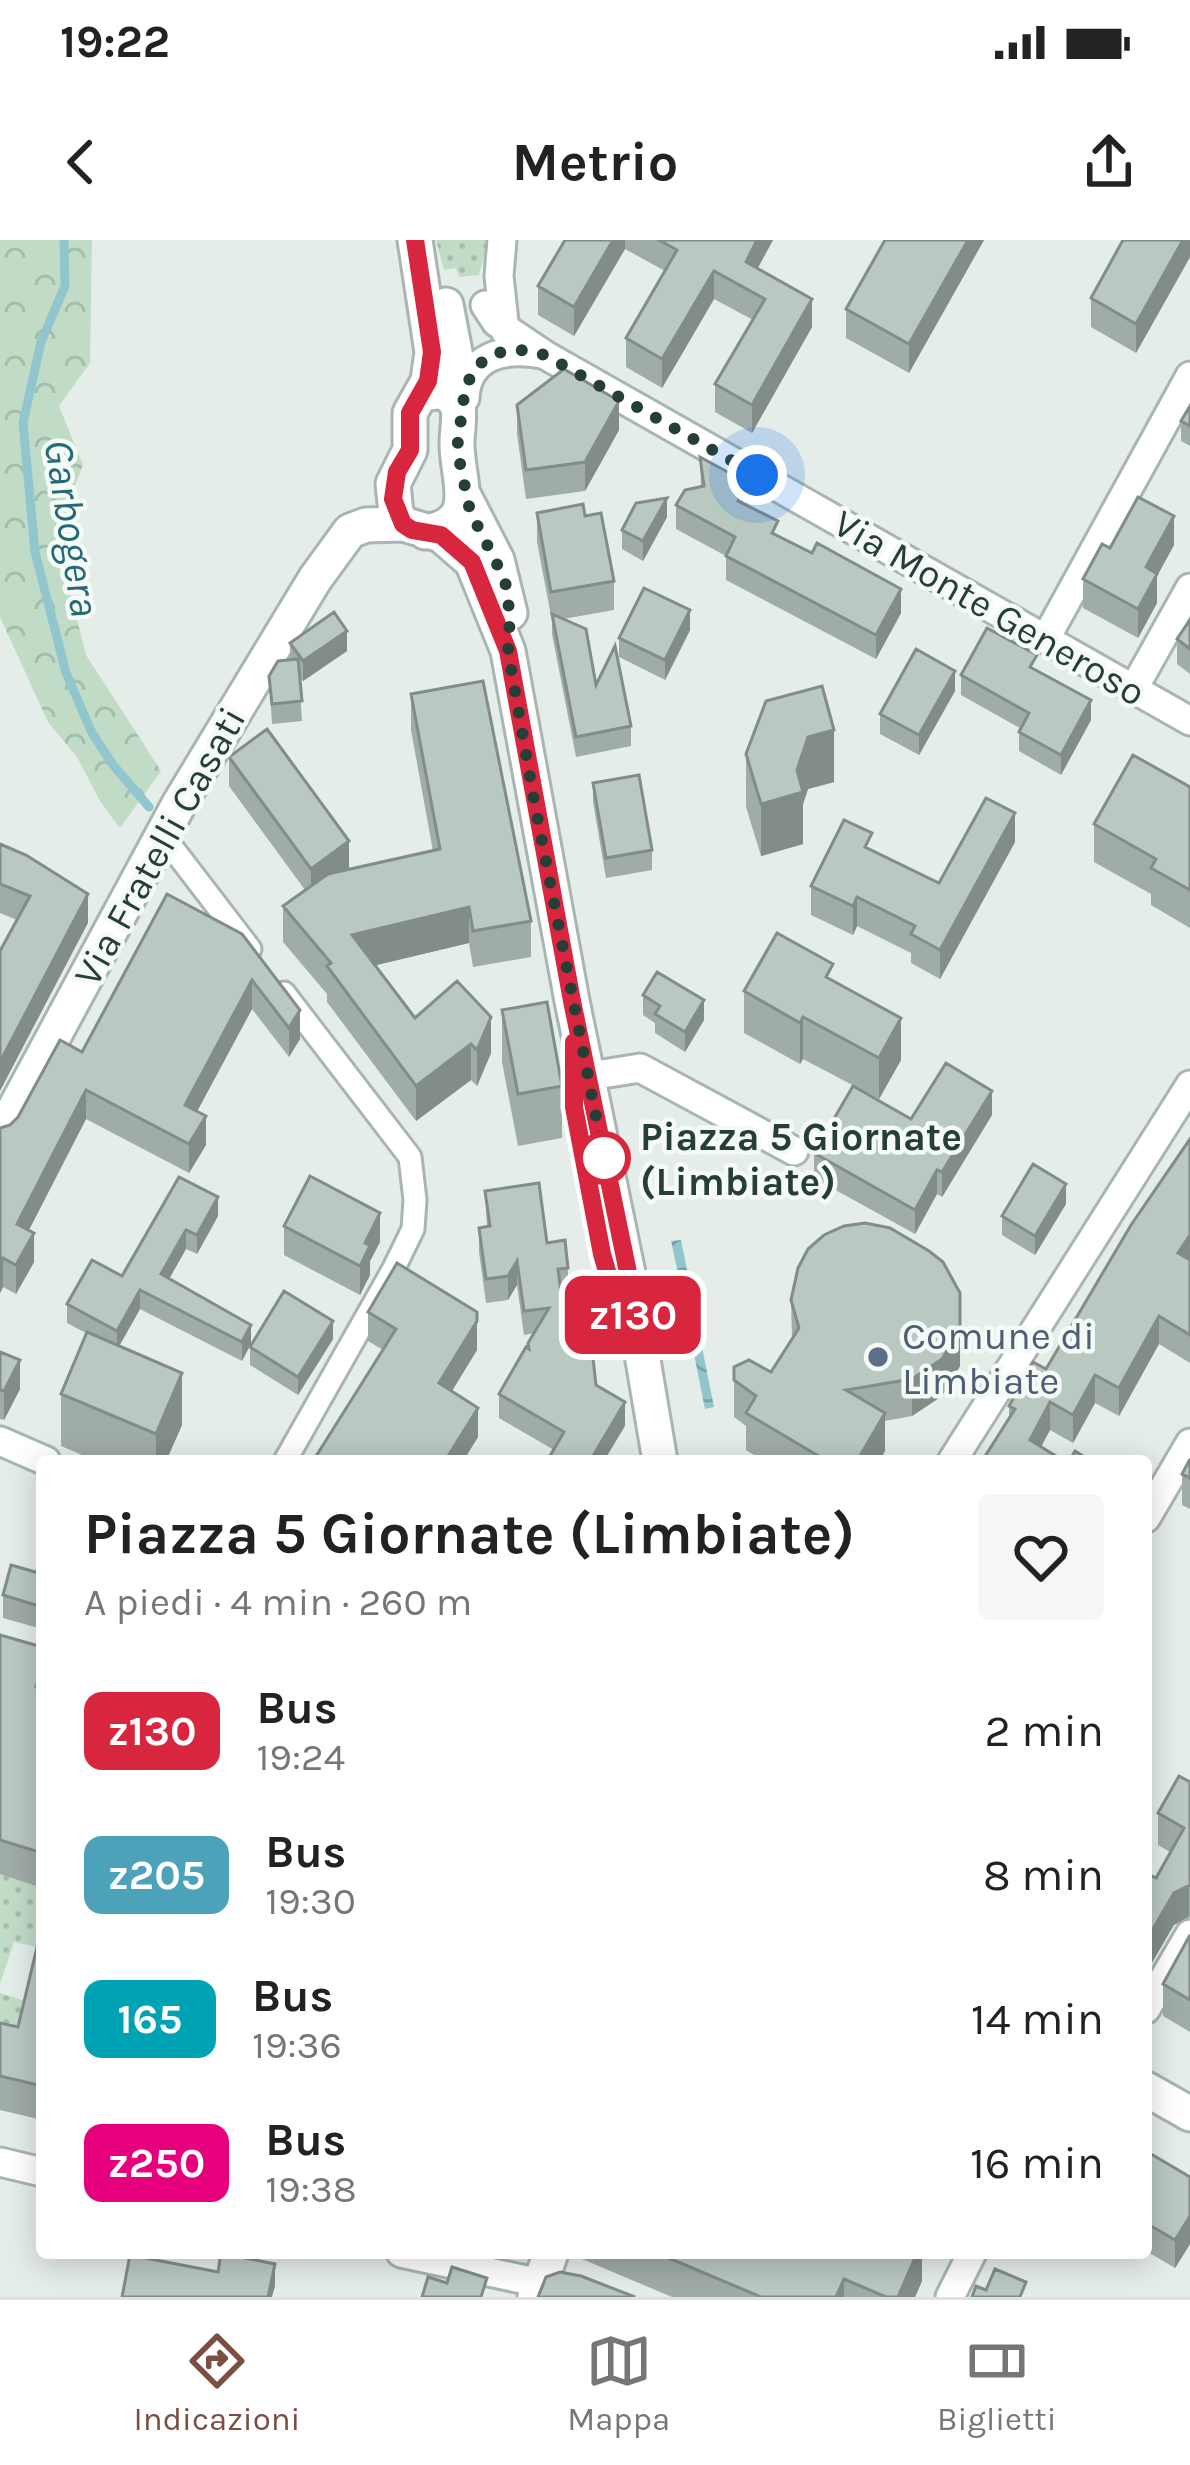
<!DOCTYPE html>
<html lang="it">
<meta charset="utf-8">
<style>
:root{--surface:#fff;--page:#f6f6f6;--text:#222;--muted:#767676;--line:#e0e0e0;--accent:#7b4e42}
body{margin:0;font-family:Karla,sans-serif;background:var(--page);color:var(--text);height:100vh;display:flex;flex-direction:column;font-size:45px;white-space:nowrap}
*{box-sizing:border-box;margin:0}
p{font-size:39px;color:var(--muted)}
.icon{flex:none;width:66px;height:66px;fill:none;stroke:currentColor;stroke-width:2;stroke-linecap:round;stroke-linejoin:round}
.map{position:relative;flex:1;overflow:hidden}
.side{position:absolute;left:36px;top:1215px;width:1116px;height:804px;display:flex;flex-direction:column;background:var(--surface);border-radius:12px;box-shadow:0 6px 30px #0003}
.side>*{flex:none}
.badge{padding:0 24px;border-radius:18px;font-size:42px;line-height:78px}
.you{position:absolute;width:60px;height:60px;margin:-30px;border:9px solid #fff;border-radius:50%;background:#1a73e8;box-shadow:0 0 0 18px #1a73e833}
.map>.badge{position:absolute;translate:-50% -50%;box-shadow:0 0 0 6px #fff}
.round{display:grid;place-items:center;flex:none;width:126px;height:126px;border-radius:12px;background:var(--page)}
.overview{display:flex;align-items:center;justify-content:space-between;height:204px;padding:0 48px}
h1{font-size:57px;font-weight:700;line-height:90px}
ul{padding:0;list-style:none}
li{display:flex;align-items:center;gap:36px;height:144px;padding:0 48px}
li div{flex:1}
li b{display:block;font-size:45px}
li em{font-style:normal}
li .badge{min-width:132px;font-weight:700;text-align:center}
.status{display:flex;justify-content:space-between;align-items:center;height:84px;padding:0 60px;background:var(--surface);direction:ltr}
.status svg{height:33px;fill:currentColor}
header{display:flex;justify-content:space-between;align-items:center;height:156px;padding:0 48px;background:var(--surface);font-size:54px;font-weight:700}
.tab-bar{display:flex;justify-content:space-around;align-items:center;height:168px;border-top:3px solid var(--line);background:var(--surface);font-size:33px;color:var(--muted)}
.tab-bar a{display:grid;justify-items:center;gap:6px}
.tab-bar .selected{color:var(--accent)}
.map>svg:first-child{display:block}
.green{fill:url(#green-dots)}
.forest{fill:url(#forest-crowns)}
.water{fill:url(#water-waves)}
.lines{fill:none;stroke-linecap:round;stroke-linejoin:round}
.stream{stroke:#91c6ce;stroke-width:9}
.pedestrian-casing{stroke:#a8b5b0;stroke-width:27}
.minor-casing{stroke:#a8b5b0;stroke-width:33}
.tertiary-casing{stroke:#a8b5b0;stroke-width:39}
.pedestrian{stroke:#fff;stroke-width:21}
.minor{stroke:#fff;stroke-width:27}
.tertiary{stroke:#fff;stroke-width:33}
.wall{fill:#a0aca7}
.shaded-wall{fill:#828c88}
.building{fill:#bac8c2;stroke:#828c88;stroke-width:3}
.line-casing{stroke:#fff;stroke-width:27}
.line{stroke:#d7263d;stroke-width:18}
.walk{stroke:#253e36;stroke-width:12;stroke-dasharray:0 21.6}
.stop-dot{fill:#fff;stroke:#d7263d;stroke-width:6}
.service-dot{fill:#5c6f8a;stroke:#f5faf7;stroke-width:4.5}
.labels{text-anchor:middle;stroke-width:9;stroke-linejoin:round;paint-order:stroke}
.street-label{font-size:39px;fill:#253e36;stroke:#f5faf7}
.stop-label{font-size:39px;font-weight:bold;fill:#253e36;stroke:#f5faf7;text-anchor:start}
.service-label{font-size:39px;fill:#4e5e75;stroke:#f5faf7;text-anchor:start}
.water-label{font-size:42px;font-style:italic;fill:#236a76;stroke:#f5faf7}
</style>
<div class="status"><b>19:22</b><svg viewBox="0 0 49 12"><path d="M0 12V9h3v3zM5 12V6h3v6zM10 12V3h3v9zM15 12V0h3v12zM26 1h20v11H26zM47 4h2v5h-2z"/></svg></div>
<header><svg class="icon" aria-label="back" viewBox="0 0 24 24"><path d="M15 5l-7 7 7 7"/></svg>Metrio<svg class="icon" aria-label="share" viewBox="0 0 24 24"><path d="M12 15V3M7 8l5-5 5 5M5 13v7h14v-7"/></svg></header>
<div class="map">
<svg width="1190" height="2057" viewBox="0 0 1190 2057">
<defs>
<pattern id="green-dots" width="8" height="8" patternUnits="userSpaceOnUse" patternTransform="scale(3)"><rect width="8" height="8" fill="#c0dcc7"/><path d="M2 2h.1M6 6h.1" fill="none" stroke="#a5beac" stroke-width="1.8" stroke-linecap="round"/></pattern>
<pattern id="forest-crowns" width="20" height="18" patternUnits="userSpaceOnUse" patternTransform="scale(3)"><rect width="20" height="18" fill="#c0dcc7"/><path d="M2 6a3 3 0 1 1 6 0M12 15a3 3 0 1 1 6 0" fill="none" stroke="#a5beac"/></pattern>
<pattern id="water-waves" width="16" height="10" patternUnits="userSpaceOnUse" patternTransform="scale(3)"><rect width="16" height="10" fill="#91c6ce"/><path d="M0 5q4-4 8 0t8 0" fill="none" stroke="#76a2a8"/></pattern>
</defs>
<rect width="100%" height="100%" fill="#e5ede9"/>
<!-- green -->
<path class="green" d="M436,0H489L479,35L459,37L456,28L444,30Z
M0,1579L42,1647V1708L14,1702L0,1744Z
M0,1753L32,1763L18,1821L0,1817Z"/>
<!-- forest -->
<path class="forest" d="M0,0H92L90,123L59,166L83,225L66,268L67,340L86,415L161,531L120,588L100,561L77,517L48,482L0,377Z"/>
<!-- water -->
<path class="water" d="M681,1000L695,1069L686,1071L671,1001Z
M700,1097L714,1167L705,1169L691,1099Z"/>
<g class="lines">
<!-- stream -->
<path class="stream" d="M64,0L65,46L41,102L23,183L35,312L66,433L92,493L113,525L149,567"/>
<!-- pedestrian casing -->
<g class="pedestrian-casing">
<path id="pedestrian" d="M164,597L250,709
M284,753L410,917L415,960L413,989L393,1030L285,1221"/>
</g>
<!-- minor casing -->
<g class="minor-casing">
<path id="minor" d="M502,0L499,36L505,91
M485,65L496,82L545,115L1190,481
M465,158C467,115 505,107 542,114
M1046,398L1190,136
M1134,448L1190,348
M590,836L640,828L794,911
M0,1201L46,1221
M952,1221L1190,845
M1146,1278L1190,1203
M1146,1769L1190,1694
M0,1922L42,1932
M401,2013L540,2043L576,2057
M950,2057L972,2013"/>
</g>
<!-- tertiary casing -->
<g class="tertiary-casing">
<path id="tertiary" d="M415,0L432,112L428,141L410,173V210L393,244L396,273L403,284L441,295L472,322L508,411L572,761L630,1043L660,1221
M446,65L458,128L453,158
M423,154L445,151L458,165C460,180 457,190 457,204C457,241 481,283 425,292
M463,254L497,320L510,373
M0,896L179,564L315,339L350,291L366,285L403,284
M1146,1849L1190,1874
M535,2057L551,2013"/>
</g>
<!-- pedestrian -->
<use href="#pedestrian" class="pedestrian"/>
<!-- minor -->
<use href="#minor" class="minor"/>
<!-- tertiary -->
<use href="#tertiary" class="tertiary"/>
</g>
<!-- wall -->
<path class="wall" d="M565,0H773L757,28L812,87L752,193L715,172V144L753,80L714,59L662,148L626,127V98L665,31L625,9L574,96L538,75V46Z
M885,0H984L909,133L846,98V69Z
M1190,0V17L1136,113L1091,87V58Z
M517,165L619,190L585,251L526,259L517,194Z
M1190,166V206L1181,201V181Z
M700,217L778,296L901,373L876,419L726,340V316L676,289V265L701,247Z
M537,273L585,276L614,341V370L563,379L596,445L631,486V506L576,517L552,394V381L537,302Z
M667,277L643,321L622,309V290Z
M1174,305L1157,336V363L1138,398L1083,368V339L1110,308Z
M1190,380V434L1177,424V399Z
M690,390L665,440L619,417V398Z
M290,403L347,411L303,441L299,436L302,481L272,484L269,436L290,420Z
M1037,431L1091,480L1061,535L1019,511V492L1020,488L961,455V435Z
M955,451L919,515L880,494V474Z
M411,454L531,681V717L473,727L469,703L375,725L415,778L491,813L477,846L471,840L416,881L327,762V754L283,702V666L305,650L229,546V517L349,629L433,611L411,490Z
M746,514L834,542L808,549L803,564V604L761,616L746,567Z
M593,543L652,610V630L606,638L593,562Z
M1190,547V688L1151,665V654L1094,622V584Z
M1015,602L940,739L911,723V713L857,686L853,695L811,675V646L872,611L939,643Z
M0,604L88,683L17,680L0,673Z
M242,694L300,799L289,817L252,769L197,871L206,905L189,933L86,879L29,990L34,1022L16,1054L3,1047L0,1053L10,885L82,812Z
M833,741L901,820L879,859L803,819L800,824L744,793V751Z
M643,755L704,780L685,812L655,793V783L643,775Z
M502,770L562,846V898L518,906L502,822Z
M992,875L942,957L937,954L915,994L814,938V913L911,879Z
M1190,899V1123L1159,1104L1119,1176L1095,1163L1073,1203L1050,1190L1041,1207L982,1221L1009,1177V1166L1046,1129Z
M179,937L218,976L197,1014L186,1009L169,1039L251,1085L242,1121L140,1069L119,1106L182,1185L166,1221H96L61,1206V1154L86,1093L67,1083V1064L122,1036Z
M485,951L547,1003L568,1028V1052L561,1053L564,1076L596,1145L625,1186L554,1210L499,1178V1154L528,1109L534,1093L524,1095L517,1045L508,1060L486,1063L479,1012V988L487,987Z
M1066,964L1035,1015L1002,995V976Z
M284,986L380,1002L370,1021V1035L360,1055L284,1015Z
M791,1060L960,1126L942,1156L912,1176L885,1181V1211L879,1221H764L746,1210V1186L734,1177V1140L771,1132L792,1099Z
M368,1072L477,1110L452,1151L478,1197L463,1221H313L383,1110L368,1101Z
M333,1099L298,1155L250,1125V1107Z
M0,1112L20,1149L4,1180L0,1179Z
M1190,1219V1269L1182,1265V1234Z
M42,1334V1389L3,1378V1355Z
M0,1395L42,1407V1648L0,1634Z
M1190,1542V1677L1174,1685L1156,1638L1170,1612L1158,1605V1573Z
M42,1686V1880L0,1870V1783L18,1787Z
M1190,1695V1792L1163,1776V1744Z
M1146,1911L1190,1937V2004L1175,2028L1146,2011Z
M582,2013H922V2041L915,2057H672L582,2019Z"/>
<!-- shaded-wall -->
<path class="shaded-wall" d="M613,0H625V9L574,96V67Z
M757,0H773L746,50V22Z
M968,0H984L909,133V104Z
M1183,0H1190V17L1136,113V84Z
M714,31V59L662,148V119Z
M812,59V87L752,193V165Z
M619,161V190L585,251V222Z
M748,243V267L738,261Z
M667,258V277L643,321V301Z
M1174,276V305L1157,336V363L1138,398V369L1146,327Z
M901,349V373L876,419V395Z
M690,370V390L665,440V420Z
M347,391V411L303,441V421Z
M955,431V451L919,515V495Z
M1091,460V480L1061,535V515Z
M834,490V542L808,549L803,564V604L761,616V564L797,530L808,497Z
M1015,573V602L940,739V710Z
M349,601V630L311,658V629Z
M88,654V683L0,851V822Z
M857,657V686L853,695V666Z
M469,667V703L352,731V695Z
M252,740V769L185,894V865Z
M704,760V780L685,812V792Z
M300,770V799L289,817V788Z
M491,777V813L477,846V810Z
M803,777V819L800,824V783Z
M901,778V820L879,859V818Z
M471,804V840L416,881V846Z
M86,850V879L17,1013V984Z
M992,851V875L942,957V932Z
M206,876V905L189,933V904Z
M937,930V954L915,994V970Z
M1066,944V964L1035,1015V996Z
M218,957V976L197,1014V995Z
M380,973V1002L370,1021V1035L360,1055V1026L365,1003Z
M186,990V1009L161,1053V1034Z
M34,993V1022L16,1054V1025Z
M1190,995V1023L1178,1013Z
M3,1018V1047L0,1053V1024Z
M517,1021V1045L508,1060V1036Z
M140,1050V1069L117,1110V1091Z
M960,1053V1126L942,1156L912,1176V1139Z
M1159,1076V1104L1119,1176V1148Z
M333,1081V1099L298,1155V1137Z
M477,1081V1110L439,1172V1143Z
M251,1085V1104L242,1121V1102Z
M20,1120V1149L4,1180V1151Z
M182,1133V1185L166,1221H156V1194Z
M1095,1135V1163L1073,1203V1175Z
M625,1162V1186L604,1221H590Z
M1050,1162V1190L1033,1221L1030,1200Z
M478,1168V1197L463,1221H445Z
M885,1173V1211L879,1221H857Z
M1189,1644V1676L1174,1685L1146,1733V1701L1174,1653Z
M1190,1976V2004L1175,2028V2000Z
M917,2013H922V2041L915,2057H898Z
M275,2024V2046L272,2057H268Z
M844,2039V2057H836Z"/>
<!-- building -->
<path class="building" d="M565,0H613L574,67L538,46Z
M659,0H757L746,22L812,59L752,165L715,144L765,59L714,31L662,119L626,98L677,10Z
M885,0H968L909,104L846,69Z
M1123,0H1183L1136,84L1091,58Z
M564,129L619,161L585,222L526,230L517,165Z
M1190,166V186L1181,181Z
M700,217L748,243L738,261L778,281L772,293L812,313L817,303L901,349L876,395L726,316L735,297L676,265L685,250L704,246Z
M1138,257L1174,276L1146,327L1157,334L1138,369L1083,339L1102,304L1110,308Z
M667,258L643,301L622,290L636,263Z
M583,264L585,276L601,273L614,341L551,352L537,273Z
M644,348L690,370L665,420L619,398Z
M334,372L347,391L303,421L290,403Z
M552,374L586,389L596,445L615,406L631,486L576,497Z
M1190,380V409L1177,399Z
M987,388L1037,415L1030,427L1091,460L1061,515L1019,492L1029,473L961,435Z
M916,409L955,431L919,495L880,474Z
M298,419L302,461L272,464L269,436L278,421Z
M483,441L531,681L473,691L469,667L352,695L415,778L457,741L491,777L477,810L471,804L416,846L327,726L331,723L283,666L328,634L440,609L411,454Z
M822,446L834,490L808,497L797,530L803,552L761,564L746,514L766,461Z
M267,489L349,601L311,629L229,517Z
M1133,515L1190,547V650L1151,628L1156,619L1094,584Z
M639,535L652,610L606,618L593,543Z
M986,558L1015,573L940,710L911,694L915,686L857,657L853,666L811,646L844,580L872,593L865,607L939,643Z
M0,604L26,615L88,654L0,822V711L30,656L0,644Z
M167,654L242,694L300,770L289,788L252,740L185,865L206,876L189,904L86,850L17,984L34,993L16,1025L3,1018L0,1024V888L10,885L18,877L60,800L82,812Z
M777,693L833,724L826,737L901,778L879,818L803,777L800,783L744,751Z
M657,732L704,760L685,792L655,774L660,766L643,755Z
M547,762L562,846L518,854L502,770Z
M946,823L992,851L942,932L937,930L915,970L814,913L853,846L911,879Z
M1190,899V995L1178,1013L1190,1020V1095L1159,1076L1119,1148L1095,1135L1073,1175L1050,1162L1030,1200L1064,1221H982L1015,1169L1009,1166L1033,1122L1046,1129L1131,985Z
M1033,924L1066,944L1035,996L1002,976Z
M310,936L380,973L365,1003L370,1006L360,1026L284,986Z
M179,937L218,957L197,995L186,990L161,1034L251,1085L242,1102L140,1050L117,1091L67,1064L92,1020L122,1036Z
M539,943L547,1003L565,1000L568,1028L558,1029L564,1076L588,1074L596,1145L625,1162L590,1221H547L564,1192L499,1154L526,1107L529,1109L528,1103L549,1068L524,1071L517,1021L508,1036L486,1039L479,988L490,986L485,951Z
M865,983L890,988L929,1011L943,1022L960,1053V1088L942,1119L912,1139L846,1150L885,1173L857,1221H827L746,1173L756,1156L734,1140V1127L749,1120L771,1132L799,1088L791,1060L798,1028L808,1009L824,995L844,986Z
M397,1023L477,1072V1081L439,1143L478,1168L445,1221H313L396,1089L368,1072Z
M284,1051L333,1081L298,1137L250,1107Z
M87,1092L182,1133L156,1194L61,1154Z
M0,1112L20,1120L4,1151L0,1150Z
M1075,1211L1091,1221H1069Z
M1190,1219V1238L1182,1234Z
M11,1325L42,1334V1367L3,1355Z
M0,1395L42,1407V1427L36,1447L42,1449V1613L0,1600Z
M1179,1536L1190,1542V1645L1174,1653L1146,1701V1633L1156,1638L1184,1588L1158,1573Z
M42,1686V1846L0,1836V1783L18,1787Z
M1190,1695V1760L1163,1744Z
M1146,1911L1190,1937V1976L1175,2000L1146,1983Z
M221,2013L275,2024L268,2057H122L130,2015L218,2032Z
M657,2013H917L898,2057H886L844,2039L836,2057H761Z
M452,2027L487,2038L481,2057H422L428,2037L447,2043Z
M995,2029L1026,2042L1020,2057H972L976,2046L986,2050Z
M560,2032L581,2036L635,2057H538L546,2037Z"/>
<g class="lines">
<!-- line casing -->
<g class="line-casing">
<path id="line" d="M415,0L432,112L428,141L410,173V210L397,232L393,259L403,284L412,290L441,295L472,322L508,411L572,761L630,1042L633,1077L609,1038L602,1014L574,867V802"/>
</g>
<!-- line -->
<use href="#line" class="line"/>
<!-- walk -->
<path class="walk" d="M604,918L534,560L508,411L510,376L505,340L470,271L457,209L465,149L475,127L496,113L524,110L545,115L757,235"/>
</g>
<!-- markers -->
<circle class="stop-dot" cx="604" cy="918" r="24"/>
<circle class="service-dot" cx="878" cy="1117" r="12"/>
<g class="labels">
<!-- street labels -->
<g class="street-label">
<text transform="translate(990 367) rotate(30)" y="14">Via Monte Generoso</text>
<text transform="translate(159 606) rotate(-61)" y="14">Via Fratelli Casati</text>
</g>
<!-- stop labels -->
<g class="stop-label">
<text x="640" y="910">Piazza 5 Giornate<tspan x="640" dy="45">(Limbiate)</tspan></text>
</g>
<!-- service labels -->
<g class="service-label">
<text x="902" y="1109">Comune di<tspan x="902" dy="45">Limbiate</tspan></text>
</g>
<!-- water labels -->
<g class="water-label">
<text transform="translate(73 288) rotate(81)" y="15">Garbogera</text>
</g>
</g>
</svg>
<div class="you" style="left:757px;top:235px"></div>
<b class="badge" style="left:633px;top:1075px;background:#d7263d;color:#fff">z130</b>
<section class="side">
<div class="overview"><div><h1>Piazza 5 Giornate (Limbiate)</h1><p>A piedi · 4 min · 260 m</p></div><a class="round"><svg class="icon" aria-label="heart" viewBox="0 0 24 24"><path d="M12 20l-8-8c-3-5 5-10 8-4 3-6 11-1 8 4z"/></svg></a></div>
<ul>
<li><span class="badge" style="background:#d7263d;color:#fff">z130</span><div><b>Bus</b><p>19:24</p></div><em>2 min</em></li>
<li><span class="badge" style="background:#4ca2b8;color:#fff">z205</span><div><b>Bus</b><p>19:30</p></div><em>8 min</em></li>
<li><span class="badge" style="background:#00a3b4;color:#fff">165</span><div><b>Bus</b><p>19:36</p></div><em>14 min</em></li>
<li><span class="badge" style="background:#e6007e;color:#fff">z250</span><div><b>Bus</b><p>19:38</p></div><em>16 min</em></li>
</ul>
</section>
</div>
<nav class="tab-bar">
<a class="selected"><svg class="icon" aria-label="directions" viewBox="0 0 24 24"><path d="M12 3l9 9-9 9-9-9zM9 14v-3h6M13 9l2 2-2 2"/></svg>Indicazioni</a>
<a><svg class="icon" aria-label="map" viewBox="0 0 24 24"><path d="M3 6l6-2 6 2 6-2v14l-6 2-6-2-6 2zM9 4v14M15 6v14"/></svg>Mappa</a>
<a><svg class="icon" aria-label="tickets" viewBox="0 0 24 24"><path d="M3 7h18v10H3zM15 7v10"/></svg>Biglietti</a>
</nav>
